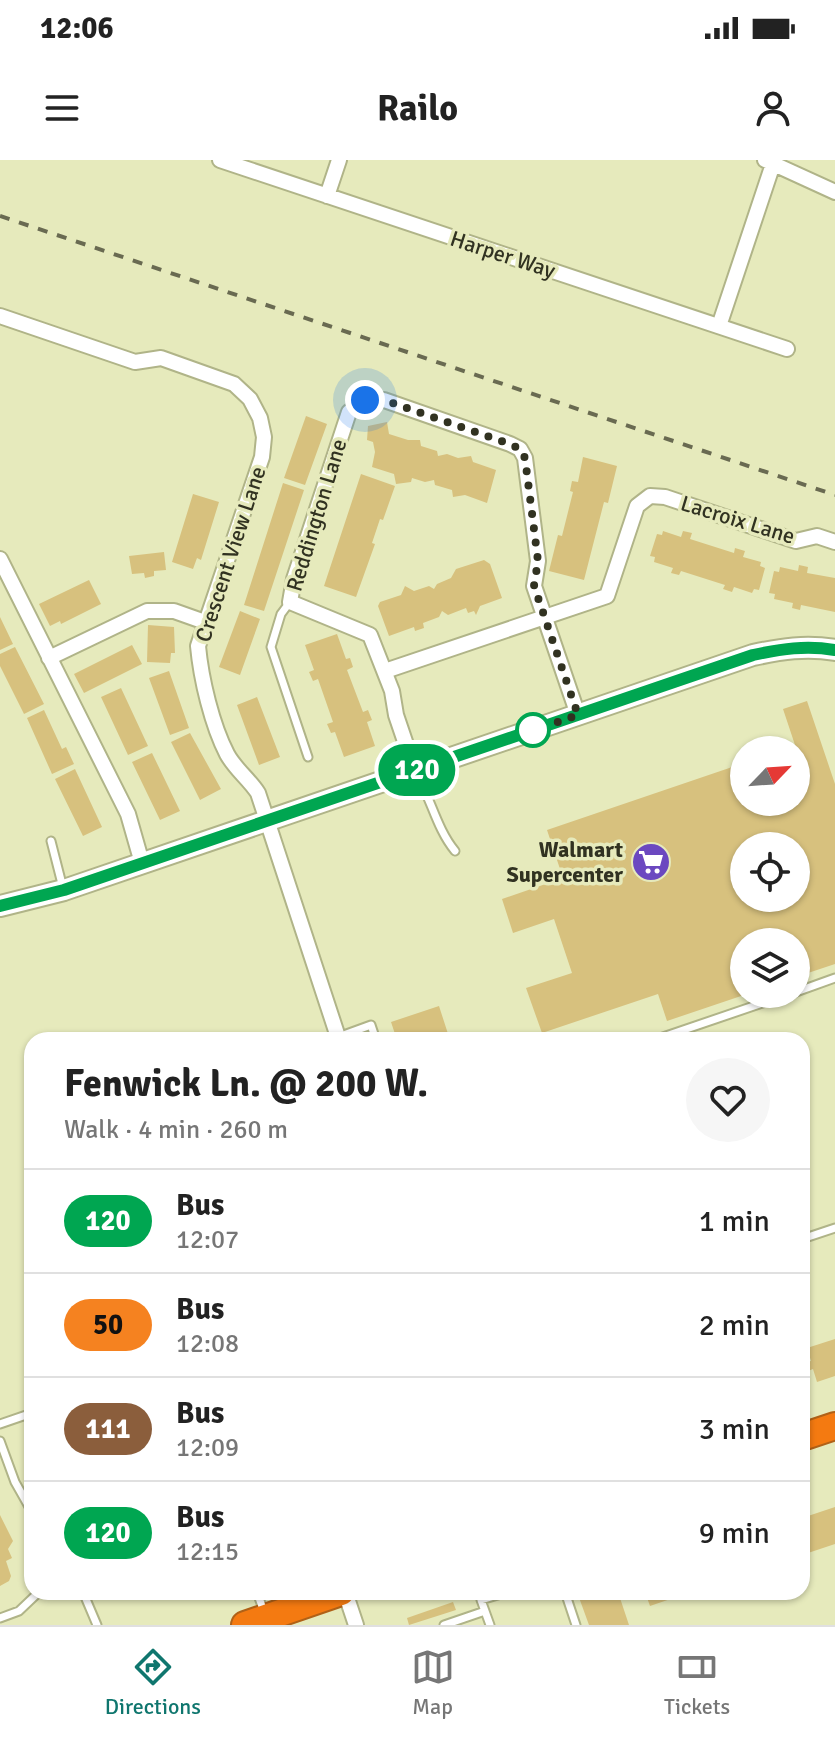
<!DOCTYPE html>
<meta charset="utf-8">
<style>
:root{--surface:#fff;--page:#f6f6f6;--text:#222;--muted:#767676;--line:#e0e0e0;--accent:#0f766e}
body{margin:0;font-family:Signika,sans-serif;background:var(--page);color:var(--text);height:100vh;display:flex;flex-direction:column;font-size:30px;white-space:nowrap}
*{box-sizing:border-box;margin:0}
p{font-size:26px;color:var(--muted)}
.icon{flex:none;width:44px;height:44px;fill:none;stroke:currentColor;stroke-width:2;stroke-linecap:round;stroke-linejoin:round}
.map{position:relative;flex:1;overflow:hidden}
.sheet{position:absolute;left:24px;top:872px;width:786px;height:568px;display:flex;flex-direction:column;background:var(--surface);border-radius:24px;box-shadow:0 2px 6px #0004}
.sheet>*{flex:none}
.badge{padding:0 16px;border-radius:26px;font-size:28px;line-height:52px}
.needle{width:52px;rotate:65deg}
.tools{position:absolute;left:730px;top:576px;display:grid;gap:16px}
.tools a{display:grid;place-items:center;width:80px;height:80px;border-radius:50%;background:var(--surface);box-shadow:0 2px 6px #0004;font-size:40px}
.you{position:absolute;width:40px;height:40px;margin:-20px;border:6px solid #fff;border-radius:50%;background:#1a73e8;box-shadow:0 0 0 12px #1a73e833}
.map>.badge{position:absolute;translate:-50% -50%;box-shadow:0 0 0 4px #fff}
.round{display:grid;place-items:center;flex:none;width:84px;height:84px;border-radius:42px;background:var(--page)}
.overview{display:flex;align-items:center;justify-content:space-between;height:136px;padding:0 40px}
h1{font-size:38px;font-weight:700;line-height:60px}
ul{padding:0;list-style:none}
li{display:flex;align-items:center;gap:24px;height:104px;padding:0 40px;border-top:2px solid var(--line)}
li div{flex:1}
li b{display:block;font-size:30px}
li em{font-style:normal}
li .badge{min-width:88px;font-weight:700;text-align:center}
.status{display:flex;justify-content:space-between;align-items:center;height:56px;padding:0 40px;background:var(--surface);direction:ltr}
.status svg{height:22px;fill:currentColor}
header{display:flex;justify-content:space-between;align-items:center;height:104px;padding:0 40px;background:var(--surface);font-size:36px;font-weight:700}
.menu{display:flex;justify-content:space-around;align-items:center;height:112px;border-top:2px solid var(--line);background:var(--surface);font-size:22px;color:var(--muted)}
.menu a{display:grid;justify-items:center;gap:4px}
.menu .active{color:var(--accent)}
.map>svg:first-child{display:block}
.building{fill:#d7c17e;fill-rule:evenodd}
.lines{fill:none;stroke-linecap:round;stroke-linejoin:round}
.lane-casing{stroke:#b0b488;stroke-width:11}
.street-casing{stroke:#b0b488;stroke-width:18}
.secondary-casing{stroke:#b0b488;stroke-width:24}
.highway-casing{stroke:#b06117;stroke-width:30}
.lane{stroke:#fff;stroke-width:7}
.street{stroke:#fff;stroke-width:14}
.secondary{stroke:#fff;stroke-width:20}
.highway{stroke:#f47a11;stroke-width:26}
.rail{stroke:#696a51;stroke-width:4;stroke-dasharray:10 10;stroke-linecap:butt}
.line-casing{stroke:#fff;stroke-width:18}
.line{stroke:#00a651;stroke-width:12}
.walk{stroke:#313221;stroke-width:8;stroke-dasharray:0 14.4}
.stop-dot{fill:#fff;stroke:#00a651;stroke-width:4}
.labels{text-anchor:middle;stroke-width:7;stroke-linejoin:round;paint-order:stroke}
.street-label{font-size:22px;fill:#313221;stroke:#e6eabc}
.poi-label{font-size:22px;font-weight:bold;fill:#313221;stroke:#e6eabc;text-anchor:end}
</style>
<div class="status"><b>12:06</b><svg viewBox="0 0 49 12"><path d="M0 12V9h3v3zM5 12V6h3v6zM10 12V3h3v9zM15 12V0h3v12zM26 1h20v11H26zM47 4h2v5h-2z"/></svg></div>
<header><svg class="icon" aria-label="menu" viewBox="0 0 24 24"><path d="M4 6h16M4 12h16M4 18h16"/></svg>Railo<svg class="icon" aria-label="person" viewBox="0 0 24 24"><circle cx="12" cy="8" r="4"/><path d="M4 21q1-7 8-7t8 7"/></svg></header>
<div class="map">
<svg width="835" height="1465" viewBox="0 0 835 1465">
<rect width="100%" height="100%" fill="#e6eabc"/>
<!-- building -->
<path class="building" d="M306,256L327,264L305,325L284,318Z
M387,262L389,274L408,280H420L421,286L437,291L438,296L447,294L458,298L471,296L473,302L496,310L487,343L465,335L453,337L452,330L435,325L434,320L425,322L412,318L411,322L396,324L394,314L372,307L375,292L373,282L367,280L368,266Z
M583,297L617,306L608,343L604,342L584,420L549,411L558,375L562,376L573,332L570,331L572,321L578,322Z
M361,314L395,326L383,360L380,359L372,383L375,384L356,437L324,426Z
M283,323L304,330L264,451L244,445Z
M193,334L219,342L201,400L197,398L193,409L172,402Z
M663,371L681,377L683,371L692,373L690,379L734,393L735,388L745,391L743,397L761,402L760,406L765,408L759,430L754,429L752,433L734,427L732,432L723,429L725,425L681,411L679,415L671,413L673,408L654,402L655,397L650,396L657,374L662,375Z
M164,392L166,410L154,411V416L145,418L144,413L132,414L129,396Z
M484,400L490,404L502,438L480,446L476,455L474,451L468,453L466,448L448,455L442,451L439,457L423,463L424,468L415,471L414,467L389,476L378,446L380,442L401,435L405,426L414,431L429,426L434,429L437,424L451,418L456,409Z
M799,405L808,407L807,413L835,418V452L801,445L800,450L792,448L793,443L774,439L775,434L769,433L774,411L779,412L780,407L798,411Z
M89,420L101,444L61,464L60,461L50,466L39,444Z
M240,451L260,459L240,515L219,507Z
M0,457L13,484L0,490Z
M148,465L174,467L175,493H171L170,503L147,502Z
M337,474L346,499L350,498L353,507L347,510L363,552L368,550L372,560L367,562L375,586L344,597L335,572L331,573L327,564L333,562L318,519L313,521L309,512L314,510L305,485Z
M132,485L142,504L84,533L74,514Z
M15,487L44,544L24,554L0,506V494Z
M169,511L189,568L170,575L149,518Z
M121,528L148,586L128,595L101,537Z
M257,537L280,597L259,605L237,545Z
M807,541L835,624V804L796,817V782H744V835L667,861L658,834L542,873L526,828L572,813L554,759L513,773L502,739L563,718L547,670L744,603V642H796V590H783L795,585L783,549ZM744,686H796V738H744Z
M44,550L62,589L66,587L74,604L52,614L27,558Z
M190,573L221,629L200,640L171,582Z
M152,593L180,651L160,660L132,602Z
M75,609L102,667L83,676L55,619Z
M439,846L450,880H397L391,862Z
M835,1179V1216L817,1222L813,1209L808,1211L805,1202L811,1201L807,1188Z
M835,1347V1384L802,1395V1358Z
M0,1355L13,1381L8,1389L12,1398L6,1401L11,1416L9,1421L0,1426Z
M577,1432H618L629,1465H589Z
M645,1432H688V1433L650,1446Z
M453,1442L456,1450L409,1465L407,1458Z"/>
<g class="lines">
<!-- lane casing -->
<g class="lane-casing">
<path id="lane" d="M290,442L281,454L271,487L308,597
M415,612C431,637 436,668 455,691
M51,681L63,728
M796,832L835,818
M338,877L371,865L376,880
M654,880L789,834
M802,1079L835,1068
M0,1264L32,1253
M0,1281L15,1322L32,1352
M83,1432L97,1465
M257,1432L264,1452
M565,1432L576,1465
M0,1458L19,1451L39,1432
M444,1465L485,1451
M490,1465L481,1440L508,1432"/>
</g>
<!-- street casing -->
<g class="street-casing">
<path id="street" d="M220,0L787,189
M765,0L835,32
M327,36L339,0
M0,156L135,202L161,198L234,224L250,239L260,258L264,277L262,297L198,486C201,519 212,565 227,594C235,609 249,619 258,633L339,880
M719,166L773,4
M0,399L128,654L142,703
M49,498L147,451H174L205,462
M385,511L607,436L637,346L650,336L665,337L796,381L817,376L835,382
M415,611L396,555L392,531L370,475L290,442L294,419L349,252L365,240H384L510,284L520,289L525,298L538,401L534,426L578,555
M345,1432L356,1465"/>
</g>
<!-- secondary casing -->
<g class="secondary-casing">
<path id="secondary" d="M0,746L64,730L753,495C781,489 806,485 835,490"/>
</g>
<!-- highway casing -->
<g class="highway-casing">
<path id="highway" d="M802,1277L835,1266
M245,1465L341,1432"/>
</g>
<!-- lane -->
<use href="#lane" class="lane"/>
<!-- street -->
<use href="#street" class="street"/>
<!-- secondary -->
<use href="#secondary" class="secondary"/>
<!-- highway -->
<use href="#highway" class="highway"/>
<!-- rail -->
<path class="rail" d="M0,56L835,335"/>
</g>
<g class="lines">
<!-- line casing -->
<g class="line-casing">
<path id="line" d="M0,746L64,730L753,495C781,489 806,485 835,490"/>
</g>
<!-- line -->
<use href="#line" class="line"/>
<!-- walk -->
<path class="walk" d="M365,240H384L510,284L520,289L525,298L538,401L534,426L578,555L524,574L533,570"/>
</g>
<!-- icons -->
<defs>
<g id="supermarket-disc" transform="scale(2)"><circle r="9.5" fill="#6b48c0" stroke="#e6eabc"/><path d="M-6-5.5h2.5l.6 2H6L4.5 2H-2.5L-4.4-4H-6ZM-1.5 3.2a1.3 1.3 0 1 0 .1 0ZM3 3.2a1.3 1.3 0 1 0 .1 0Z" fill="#fff"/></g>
</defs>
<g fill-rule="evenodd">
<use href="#supermarket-disc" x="651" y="702"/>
</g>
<!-- markers -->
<circle class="stop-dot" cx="533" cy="570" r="16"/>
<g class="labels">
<!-- street labels -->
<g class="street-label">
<text transform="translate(503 94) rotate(18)" y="8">Harper Way</text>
<text transform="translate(316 355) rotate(-73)" y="8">Reddington Lane</text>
<text transform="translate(738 359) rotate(17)" y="8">Lacroix Lane</text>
<text transform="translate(230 394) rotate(-72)" y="8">Crescent View Lane</text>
</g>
<!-- poi labels -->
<g class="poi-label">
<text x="623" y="697">Walmart<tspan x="623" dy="25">Supercenter</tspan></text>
</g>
</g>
</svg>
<div class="tools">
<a><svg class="needle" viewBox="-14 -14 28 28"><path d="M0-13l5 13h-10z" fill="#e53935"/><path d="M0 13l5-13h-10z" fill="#767676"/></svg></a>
<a><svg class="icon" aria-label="locate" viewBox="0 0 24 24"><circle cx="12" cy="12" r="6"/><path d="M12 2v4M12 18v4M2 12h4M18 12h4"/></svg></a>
<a><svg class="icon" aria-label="layers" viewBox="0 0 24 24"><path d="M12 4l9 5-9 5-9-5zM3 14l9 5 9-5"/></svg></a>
</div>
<div class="you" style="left:365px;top:240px"></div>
<b class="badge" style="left:417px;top:610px;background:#00a651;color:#fff">120</b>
<section class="sheet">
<div class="overview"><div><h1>Fenwick Ln. @ 200 W.</h1><p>Walk · 4 min · 260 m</p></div><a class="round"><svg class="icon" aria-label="heart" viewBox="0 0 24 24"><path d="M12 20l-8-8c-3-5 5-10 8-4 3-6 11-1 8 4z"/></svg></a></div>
<ul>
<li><span class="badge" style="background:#00a651;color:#fff">120</span><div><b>Bus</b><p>12:07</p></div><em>1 min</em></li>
<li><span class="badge" style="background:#f58220;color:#111">50</span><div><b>Bus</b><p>12:08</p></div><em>2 min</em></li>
<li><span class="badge" style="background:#8b5e3c;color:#fff">111</span><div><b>Bus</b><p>12:09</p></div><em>3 min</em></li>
<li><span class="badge" style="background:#00a651;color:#fff">120</span><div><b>Bus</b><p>12:15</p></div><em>9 min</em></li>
</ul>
</section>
</div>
<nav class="menu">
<a class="active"><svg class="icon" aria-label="directions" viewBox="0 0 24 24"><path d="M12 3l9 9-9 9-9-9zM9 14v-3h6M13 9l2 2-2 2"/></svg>Directions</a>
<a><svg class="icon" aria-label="map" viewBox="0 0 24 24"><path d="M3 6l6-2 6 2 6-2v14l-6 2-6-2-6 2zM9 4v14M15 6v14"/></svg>Map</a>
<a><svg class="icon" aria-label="tickets" viewBox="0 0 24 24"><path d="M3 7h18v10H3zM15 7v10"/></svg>Tickets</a>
</nav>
